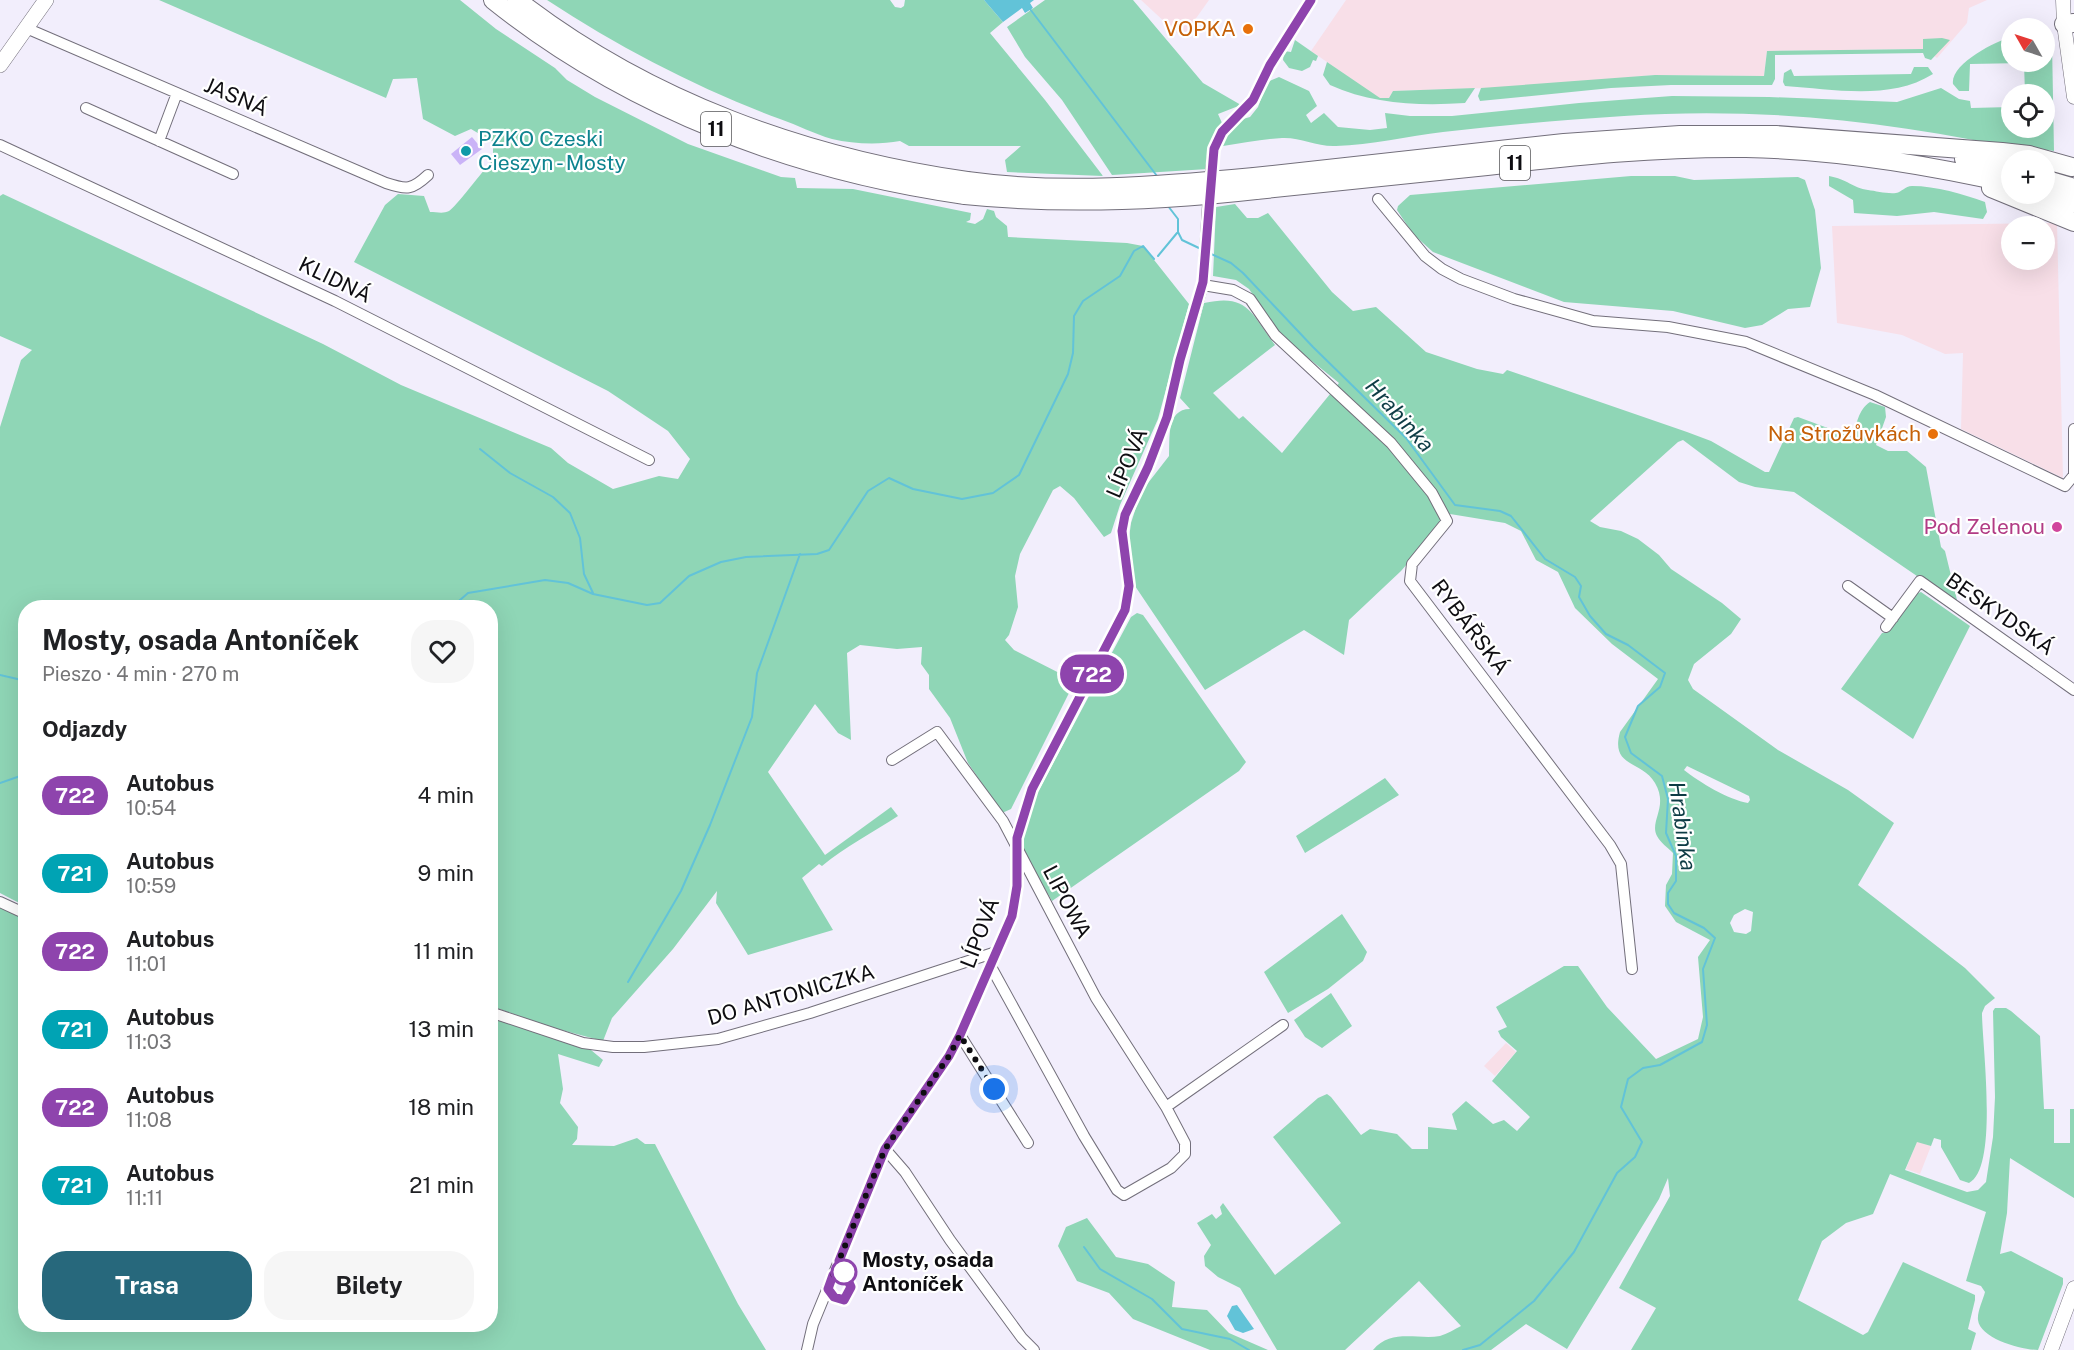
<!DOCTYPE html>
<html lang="pl">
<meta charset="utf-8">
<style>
:root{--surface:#fff;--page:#f6f6f6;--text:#202124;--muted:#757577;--accent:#27687c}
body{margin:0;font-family:"Public Sans",sans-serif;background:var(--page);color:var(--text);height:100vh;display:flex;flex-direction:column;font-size:22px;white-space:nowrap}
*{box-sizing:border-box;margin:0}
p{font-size:20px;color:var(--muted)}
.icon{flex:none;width:33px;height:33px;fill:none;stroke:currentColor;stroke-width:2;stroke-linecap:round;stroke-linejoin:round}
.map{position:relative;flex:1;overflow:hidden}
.sheet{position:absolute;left:18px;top:600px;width:480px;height:732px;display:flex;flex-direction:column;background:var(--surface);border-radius:24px;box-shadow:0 6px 24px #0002}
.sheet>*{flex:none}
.badge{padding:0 12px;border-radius:20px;font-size:21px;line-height:39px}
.needle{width:39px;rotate:309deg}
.fabs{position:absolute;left:2001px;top:18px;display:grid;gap:12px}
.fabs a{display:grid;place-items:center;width:54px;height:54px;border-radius:50%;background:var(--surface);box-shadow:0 6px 24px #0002;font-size:30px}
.you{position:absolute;width:30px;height:30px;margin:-15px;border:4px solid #fff;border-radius:50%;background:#1a73e8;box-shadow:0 0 0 9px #1a73e833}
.map>.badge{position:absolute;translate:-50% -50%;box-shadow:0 0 0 3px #fff}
h2{padding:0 24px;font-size:22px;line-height:54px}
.round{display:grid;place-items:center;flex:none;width:63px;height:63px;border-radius:24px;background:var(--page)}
.head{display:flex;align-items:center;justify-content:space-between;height:102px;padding:0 24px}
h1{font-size:28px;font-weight:700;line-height:45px}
.button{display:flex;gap:12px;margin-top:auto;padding:12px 24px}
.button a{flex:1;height:69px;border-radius:24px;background:var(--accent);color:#fff;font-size:24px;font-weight:700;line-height:69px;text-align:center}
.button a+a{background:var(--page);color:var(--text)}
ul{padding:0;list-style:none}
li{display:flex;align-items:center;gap:18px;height:78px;padding:0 24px}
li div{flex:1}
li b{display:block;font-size:22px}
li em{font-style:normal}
li .badge{min-width:66px;font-weight:700;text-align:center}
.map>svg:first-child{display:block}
.industrial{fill:#f8dfe8;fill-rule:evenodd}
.green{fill:#8fd6b6;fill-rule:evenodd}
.water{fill:#62c3d8}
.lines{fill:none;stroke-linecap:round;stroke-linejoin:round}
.stream{stroke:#62c3d8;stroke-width:2}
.building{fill:#cab3f7}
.street-casing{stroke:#736f7b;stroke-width:12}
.secondary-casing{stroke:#736f7b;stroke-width:15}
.primary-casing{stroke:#736f7b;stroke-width:16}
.highway-casing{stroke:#736f7b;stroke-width:20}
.street{stroke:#fff;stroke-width:10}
.secondary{stroke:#fff;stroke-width:14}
.primary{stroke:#fff;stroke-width:15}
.highway{stroke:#fff;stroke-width:18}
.highway-bridge-casing{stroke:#736f7b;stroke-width:20;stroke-linecap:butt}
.highway-bridge{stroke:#fff;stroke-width:18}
.line-casing{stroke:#fff;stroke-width:14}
.line{stroke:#8e44ad;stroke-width:9}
.walk{stroke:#0e0d11;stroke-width:6;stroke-dasharray:0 10.8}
.food-dot{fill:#e8710a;stroke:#fff;stroke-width:2}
.culture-dot{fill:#0f9aa8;stroke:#fff;stroke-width:2}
.hotel-dot{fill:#d1479c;stroke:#fff;stroke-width:2}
.stop-dot{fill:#fff;stroke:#8e44ad;stroke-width:3}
.labels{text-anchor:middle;stroke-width:4.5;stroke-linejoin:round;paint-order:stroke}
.shield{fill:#fff;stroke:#565658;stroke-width:1.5}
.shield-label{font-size:20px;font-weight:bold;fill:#0e0d11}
.food-label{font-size:21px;fill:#c56008;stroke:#fff;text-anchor:end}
.street-label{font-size:21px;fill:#0e0d11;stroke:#fff}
.culture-label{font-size:21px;fill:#0d838f;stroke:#fff;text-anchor:start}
.hotel-label{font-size:21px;fill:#b23c85;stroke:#fff;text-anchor:end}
.stop-label{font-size:21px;font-weight:bold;fill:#0e0d11;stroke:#fff;text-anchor:start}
.water-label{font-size:22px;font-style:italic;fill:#0e3c45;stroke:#fff}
</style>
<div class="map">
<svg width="2074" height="1350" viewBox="0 0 2074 1350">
<rect width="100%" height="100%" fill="#f2eefc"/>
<!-- industrial -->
<path class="industrial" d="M1141,0H1209L1182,38Z
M1346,0H1987L1969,8L1967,23L1937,58L1924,49L1767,51L1764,76L1654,75L1518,87L1393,91L1389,98H1379L1311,51Z
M2057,223L2063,478L1961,429L1963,353L1945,354L1902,335L1837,323L1832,226ZM2012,226H2044V260H2012Z
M1506,1043L1516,1052L1495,1076L1484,1066Z
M1917,1141L1931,1146L1920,1174L1906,1169Z"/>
<!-- green -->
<path class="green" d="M159,0H460L496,29L555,68L567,80L595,97L688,144L781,177L795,178L797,188L853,189L971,213L970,220L966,222L975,224L983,219L987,209L994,211L996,217L1007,226L1008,237L1127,243L1143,246L1189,304L1158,419L1120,505L1111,533L1104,537L1074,498L1060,486L1053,490L1020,554L1015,576L1018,607L1009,635L1005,640L1014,650L1075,681L1011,809L1002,813L968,763L950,718L929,689V675L921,664L922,647L897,649L860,645L847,653L851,740L838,733L815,704L768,772L825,855L891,807L898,816C872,833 845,847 822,866L819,864L802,878L833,930L748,955L716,903L717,891L673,949L612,1018L603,1041L550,1027L491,1006L490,608H26L25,906L0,893V427L21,360L32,350L0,336V196L3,194L323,344L401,385L551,448L568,463L613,489L659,476L678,479L690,459L668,431L608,391L354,262L385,205L398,194L424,196L430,212C437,212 443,214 449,211C455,208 484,169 493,160V142L471,129L455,136L423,119L417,78L393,79L386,98Z
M547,0H890L895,7L901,8L904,6L905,0H984L1003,22L990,33L1045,100L1103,176L1007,172L1005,160L1021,146H909L900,141C879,145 853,144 832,139C814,134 798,125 780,119C699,89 620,48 547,0Z
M1045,0H1133L1203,83L1241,105L1218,114L1222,123L1212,143L1208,169L1112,175L1062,100L1025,57L1007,27Z
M2011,37L2012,62H2044L2045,37L2052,43L2054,151L2047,150V156C1909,123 1766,106 1624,116C1564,120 1503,125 1443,132C1408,136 1371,145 1336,146C1317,147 1300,137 1282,138C1263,139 1243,143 1223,146L1218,151L1232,128L1243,119L1250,117L1258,107L1267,82L1279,77L1309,91L1317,106L1306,115L1311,123L1324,113L1338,127L1370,130L1387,128L1385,113L1410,116H1452L1579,103L1672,96L1769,97L1897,102L1941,88L1959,99L1970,101L1971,108L2011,107L2012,128H2044V94H2025L2024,63L1970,64L1969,91H1959L1953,84C1950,64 1996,41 2011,37Z
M1942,38L1950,40L1931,60L1925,58L1923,53L1775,55V79L1772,85H1671L1611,88L1480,101L1478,96L1481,88L1655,75L1764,76L1767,51L1923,49V39Z
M1295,40L1318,56L1316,61L1313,60L1310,67L1302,71L1289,68L1283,60L1284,51L1291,52Z
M1327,62L1380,98H1389L1393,91L1475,88L1465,103C1419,106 1372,104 1330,85L1323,75Z
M1914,67H1928L1933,74C1890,101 1833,89 1785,86L1783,82L1784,73L1791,69L1794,76L1911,74Z
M1631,176H1675L1694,180L1798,177L1805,180L1815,210L1821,268L1810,307L1788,309L1762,325L1745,328L1673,311L1564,302L1433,252L1413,234L1397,210L1398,206L1410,195Z
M1829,176C1847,179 1853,188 1868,190C1876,191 1887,194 1896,193C1902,192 1905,186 1912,186C1936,186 1963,194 1985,202L1987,212L1983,219L1934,212L1897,216L1854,213L1853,200L1829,186Z
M1235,204L1247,218H1258L1268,213L1332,292L1353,311L1376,307L1426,352L1477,369L1503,374L1507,370L1687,432L1711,441L1765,472H1769L1794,418L1798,417L1852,437C1857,424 1858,410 1870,402L1885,407L1886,417L1876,445L1888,451H1907L1926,467L1941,547L1945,551L1957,600L1955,602L1794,492L1755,487L1739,482L1683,440L1678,442L1590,521L1600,527L1621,531L1638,539L1659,555L1671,569L1722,603L1741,619L1731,634L1694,664L1688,680L1693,689L1778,750L1848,790L1894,823L1858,885L1965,968L1995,998L1985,1006L1982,1013C1982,1044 1999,1168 1969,1183L1960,1180L1941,1147V1140L1934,1138L1931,1146L1917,1142L1905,1170L1967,1192L1978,1190L1986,1182L1993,1137L1995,1097L1993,1011L1995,1008H2006L2011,1011L2040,1036L2044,1109H2054V1143H2070V1109H2074V1198L2010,1158L2007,1213L2000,1254L2011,1251L2063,1278V1284L2038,1350C2023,1350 1980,1339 1978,1320C1977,1312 1983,1300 1985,1292L1981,1286L1966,1281L1986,1212L1890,1174L1873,1214L1846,1223L1822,1241L1798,1300L1863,1335L1868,1332L1903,1262L1975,1295V1300L1968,1329L1976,1333L1971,1350H1631L1656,1308L1619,1288L1670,1196L1668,1178L1659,1199L1567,1349L1526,1324L1491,1350H1373C1391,1328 1418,1340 1440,1336C1447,1334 1455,1329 1461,1326L1419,1281L1345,1350H1277L1240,1288L1218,1277L1205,1266L1204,1256L1211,1245L1197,1223L1212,1214L1216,1219L1222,1214L1220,1207L1223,1203L1275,1275L1341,1223L1273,1137L1318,1098L1327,1094L1331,1097L1361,1135L1370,1129L1397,1134L1412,1149H1428V1127L1457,1130L1452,1114L1466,1101L1493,1124L1504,1120L1517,1131L1530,1117L1492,1081L1517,1051L1501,1037L1498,1031L1507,1027L1496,1007L1564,966H1578L1607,1007L1656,1059L1698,1039L1703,1017L1698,957L1710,940L1676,922L1665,906L1666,885L1672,874L1673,853C1668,848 1660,842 1657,836C1649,821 1669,807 1655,783C1642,760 1610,768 1620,732L1658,679L1612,644L1575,608L1558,572L1536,560L1521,531L1505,523L1450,514L1401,571L1349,620L1344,655L1304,630L1205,690L1135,586L1128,546L1131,523L1141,492L1169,456C1170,439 1166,409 1190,409L1180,398L1204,303C1248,293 1251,313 1275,345L1213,393L1239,419L1243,416L1282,453L1339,383L1281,336L1249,289L1236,280L1213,276L1216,207ZM1687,766L1749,796L1750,800L1748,803C1729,800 1699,782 1684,770ZM1745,909L1753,912L1751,931L1746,934L1734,932L1730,923L1734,915Z
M1921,592L1970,626L1913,739L1841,689L1882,633L1888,632L1916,594Z
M1137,613L1143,615L1148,622L1246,762L1239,771L1052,901L1024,852V829L1031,805L1131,617Z
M1385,778L1399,795L1305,853L1296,836Z
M0,906L25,919L26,1324H490L491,1015L591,1050L603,1060L599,1067L558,1054L563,1089L560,1103L578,1127L577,1139L572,1145L614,1146L637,1138L645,1144H655L738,1304L766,1350H0Z
M1342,914L1367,952L1363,961L1328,989L1288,1013L1264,972Z
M1331,993L1352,1026L1322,1048L1305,1037L1294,1020Z
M1087,1218L1116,1257L1148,1264L1175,1282L1172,1307L1207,1310L1229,1333L1268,1350H1210L1133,1319L1109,1293L1077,1281L1058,1246L1066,1227Z"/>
<!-- water -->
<path class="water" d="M984,0H1034L1030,3L1033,8L1025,13L1022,8L1003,22Z
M1237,1305L1254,1329L1243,1333L1235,1330L1227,1316L1232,1306Z"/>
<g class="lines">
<!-- stream -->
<path class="stream" d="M1030,9L1157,176
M1168,206L1178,219V232L1182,240L1201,249
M1209,253L1231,263L1243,273L1313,347L1406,438L1455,505L1500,511L1511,516L1545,559L1575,577L1581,586L1579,597L1590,616L1606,634L1628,645L1665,673L1660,687L1638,706L1625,737L1631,753L1662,776L1668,799L1666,833L1676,856V881L1668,893V904L1674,913L1704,928L1715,938L1703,969L1707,1025L1702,1042L1660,1065L1643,1068L1628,1079L1621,1107L1642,1142L1635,1157L1617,1173L1574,1252L1534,1301L1480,1345L1463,1350
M1158,256L1177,233
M480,449L510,473L553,497L570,513L580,538L584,574L593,593
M451,608L468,593L545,580L568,583L593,594L647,605L660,603L689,576L721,562L746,557L817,554L829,550L868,491L889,478L913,489L962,499L993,493L1019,475L1068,374L1073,353L1074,316L1083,301L1120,276L1134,251L1143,246L1154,259
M0,675L26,681
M0,783L26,774
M628,982L681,891L710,825L752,717L757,673L800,554
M1084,1247L1100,1269L1152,1299L1182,1329L1230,1339L1249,1350"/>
</g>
<!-- building -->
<path class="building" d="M472,137L482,149L460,165L451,154Z"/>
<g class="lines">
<!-- street casing -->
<g class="street-casing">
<path id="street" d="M26,28L386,183C407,190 412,190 428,175
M86,108L233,174
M159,141L177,93
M0,145L335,301L649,460
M1211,171L1214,149L1222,132L1253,100L1270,65L1311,0
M1378,199L1425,256L1442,269L1461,279L1514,299L1593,321L1668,327L1746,342L1875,395L2065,486L2074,475V429
M1203,285L1233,290L1250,299L1275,335L1391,443L1432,493L1447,521L1412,564L1410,581L1610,845L1621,864L1632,969
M1848,586L1893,618
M1886,627L1920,581L2074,690
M892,760L937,732L1003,821L1096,998L1166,1107L1185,1143V1154L1171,1168L1124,1195L1117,1190L1084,1136L990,965
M0,902L26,914
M490,1012L583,1043L613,1047H644L718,1039L810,1013L996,952
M960,1035L1028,1143
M1166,1107L1283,1025
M885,1149L905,1172L950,1240L1022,1338L1034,1350
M807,1350L813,1324L885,1149L949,1056L960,1035L1012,916L1017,886V838L1032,789L1125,610L1129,586L1122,531L1125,515L1148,467L1167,417L1180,360L1203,285L1208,205"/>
</g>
<!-- secondary casing -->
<g class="secondary-casing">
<path id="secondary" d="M2063,0L2064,24L2074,97
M2051,1350L2074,1288"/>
</g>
<!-- primary casing -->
<g class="primary-casing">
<path id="primary" d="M0,65L46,0"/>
</g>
<!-- highway casing -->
<g class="highway-casing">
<path id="highway" d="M493,0C628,108 794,171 965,195
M517,0C647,101 805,158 967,181
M2064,24L2074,23
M1964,159L2012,170
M1254,177L1564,143L1680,135H1776L2002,152L2029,155L2072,167
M2044,179L2074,188
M1991,188L2074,222
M1256,190C1333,182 1410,174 1487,166C1573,156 1659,147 1746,148C1836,150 1924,164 2012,184
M2043,194L2074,203"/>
</g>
<!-- street -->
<use href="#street" class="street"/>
<!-- secondary -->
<use href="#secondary" class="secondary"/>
<!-- primary -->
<use href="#primary" class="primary"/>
<!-- highway -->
<use href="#highway" class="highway"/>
<!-- highway-bridge casing -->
<g class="highway-bridge-casing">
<path id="highway-bridge" d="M967,181C1062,194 1159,186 1254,177
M965,195C1063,205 1159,201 1256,190"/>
</g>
<!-- highway-bridge -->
<use href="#highway-bridge" class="highway-bridge"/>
</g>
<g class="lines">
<!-- line casing -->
<g class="line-casing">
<path id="line" d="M833,1275L828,1289L834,1297L844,1300L851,1287L839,1261L885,1149L949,1056L960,1035L1012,916L1017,886V838L1032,789L1125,610L1129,586L1122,531L1125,515L1148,467L1167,417L1180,360L1203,282L1214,149L1222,132L1253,100L1270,65L1311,0"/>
</g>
<!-- line -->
<use href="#line" class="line"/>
<!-- walk -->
<path class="walk" d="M844,1272L833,1275L885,1149L949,1056L960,1035L994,1089"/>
</g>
<!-- markers -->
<g class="food-dot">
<circle cx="1248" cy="29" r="6"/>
<circle cx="1933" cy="434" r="6"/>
</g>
<circle class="culture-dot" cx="466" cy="151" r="6"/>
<circle class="hotel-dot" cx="2057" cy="527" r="6"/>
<circle class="stop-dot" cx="844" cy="1272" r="12"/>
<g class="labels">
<!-- shield labels -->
<g class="shield">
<rect x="701" y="112" width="30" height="34" rx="4.5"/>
<rect x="1500" y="146" width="30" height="34" rx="4.5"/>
</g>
<g class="shield-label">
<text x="716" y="136">11</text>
<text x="1515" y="170">11</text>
</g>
<!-- food labels -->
<g class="food-label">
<text x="1236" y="36">VOPKA</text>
<text x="1921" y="441">Na Strožůvkách</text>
</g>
<!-- street labels -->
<g class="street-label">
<text transform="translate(236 97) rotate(23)" y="7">JASNÁ</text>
<text transform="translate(335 280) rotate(26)" y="7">KLIDNÁ</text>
<text transform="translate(1127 463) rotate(-67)" y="7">LÍPOVÁ</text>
<text transform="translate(2000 614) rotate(35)" y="7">BESKYDSKÁ</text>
<text transform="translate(1470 627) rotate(53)" y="7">RYBÁŘSKÁ</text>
<text transform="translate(1067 902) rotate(62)" y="7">LIPOWA</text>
<text transform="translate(980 933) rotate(-69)" y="7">LÍPOVÁ</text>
<text transform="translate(791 995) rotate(-16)" y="7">DO ANTONICZKA</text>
</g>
<!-- culture labels -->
<g class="culture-label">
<text x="478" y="146">PZKO Czeski<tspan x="478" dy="24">Cieszyn - Mosty</tspan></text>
</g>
<!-- hotel labels -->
<g class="hotel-label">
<text x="2045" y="534">Pod Zelenou</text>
</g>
<!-- stop labels -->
<g class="stop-label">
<text x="862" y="1267">Mosty, osada<tspan x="862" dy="24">Antoníček</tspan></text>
</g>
<!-- water labels -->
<g class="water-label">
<text transform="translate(1400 415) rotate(48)" y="8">Hrabinka</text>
<text transform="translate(1683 826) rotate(82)" y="8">Hrabinka</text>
</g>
</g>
</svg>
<div class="fabs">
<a><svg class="needle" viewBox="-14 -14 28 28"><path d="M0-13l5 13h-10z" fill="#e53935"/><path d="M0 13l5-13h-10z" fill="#757577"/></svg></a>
<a><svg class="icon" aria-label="locate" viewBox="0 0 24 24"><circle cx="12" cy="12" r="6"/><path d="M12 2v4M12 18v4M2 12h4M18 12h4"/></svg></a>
<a>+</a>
<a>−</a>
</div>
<div class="you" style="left:994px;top:1089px"></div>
<b class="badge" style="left:1092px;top:674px;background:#8e44ad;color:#fff">722</b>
<section class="sheet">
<div class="head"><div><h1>Mosty, osada Antoníček</h1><p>Pieszo · 4 min · 270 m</p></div><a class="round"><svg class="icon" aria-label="heart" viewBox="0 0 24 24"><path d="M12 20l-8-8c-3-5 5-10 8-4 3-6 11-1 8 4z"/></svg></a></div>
<h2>Odjazdy</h2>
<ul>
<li><span class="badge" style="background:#8e44ad;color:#fff">722</span><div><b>Autobus</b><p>10:54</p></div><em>4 min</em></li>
<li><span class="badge" style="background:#00a3b4;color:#fff">721</span><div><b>Autobus</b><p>10:59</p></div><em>9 min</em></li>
<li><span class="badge" style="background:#8e44ad;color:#fff">722</span><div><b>Autobus</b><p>11:01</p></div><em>11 min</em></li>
<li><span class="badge" style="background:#00a3b4;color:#fff">721</span><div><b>Autobus</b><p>11:03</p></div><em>13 min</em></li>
<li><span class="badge" style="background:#8e44ad;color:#fff">722</span><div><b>Autobus</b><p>11:08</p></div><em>18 min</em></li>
<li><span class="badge" style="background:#00a3b4;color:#fff">721</span><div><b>Autobus</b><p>11:11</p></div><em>21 min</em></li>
</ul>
<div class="button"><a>Trasa</a><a>Bilety</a></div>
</section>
</div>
